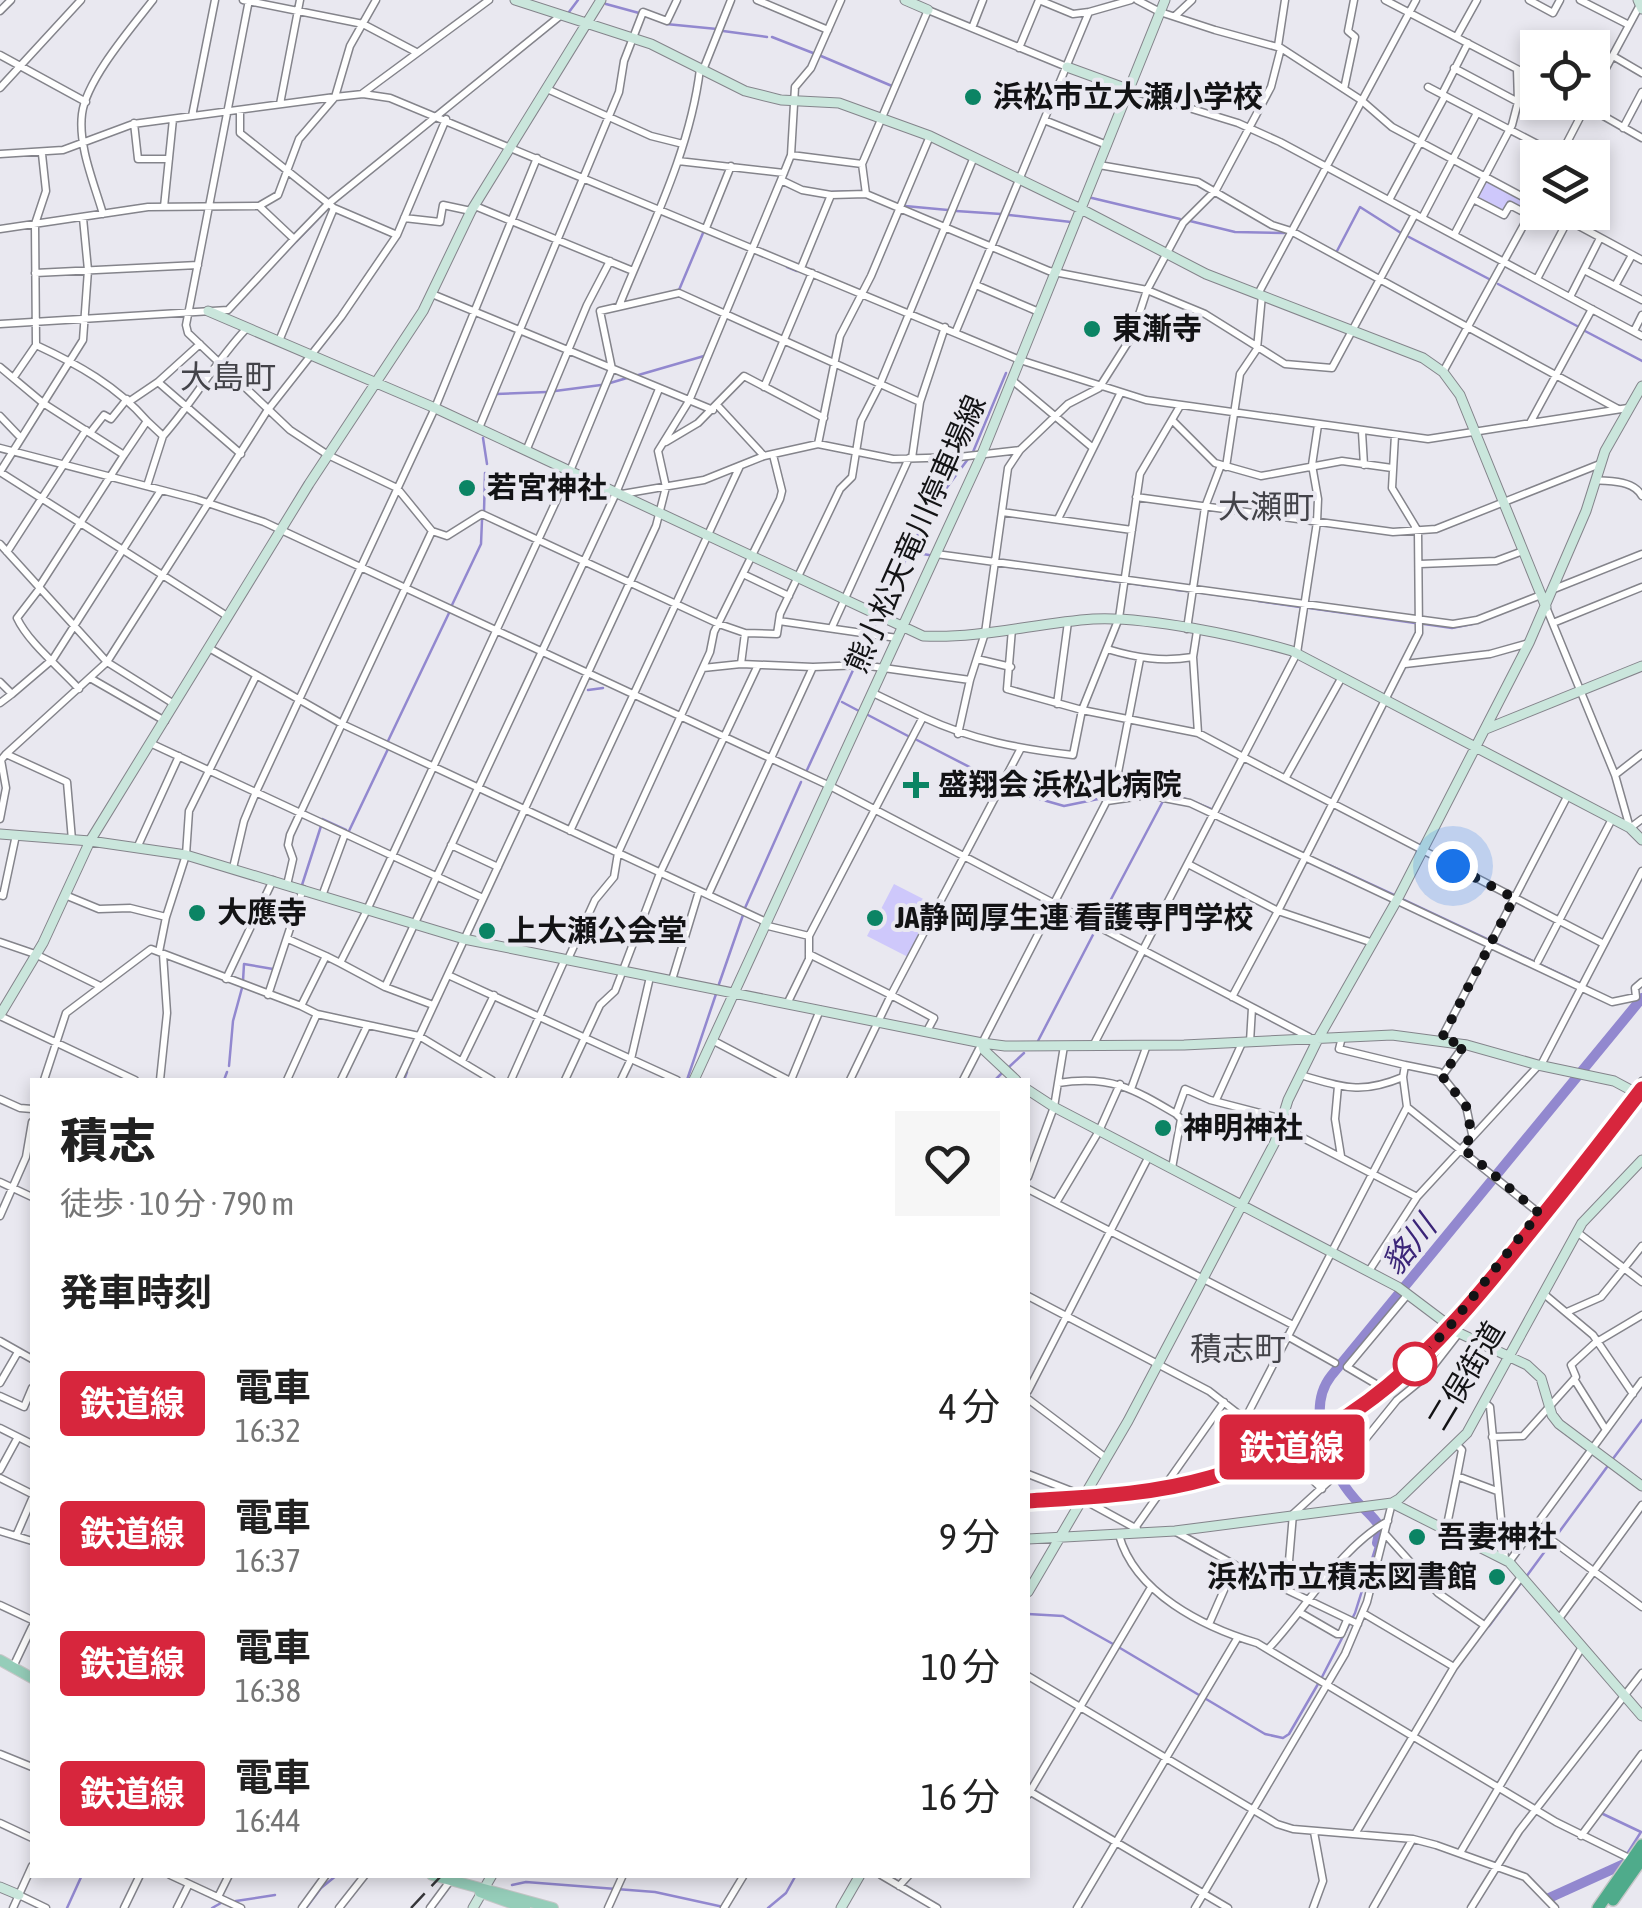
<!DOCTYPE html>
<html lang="ja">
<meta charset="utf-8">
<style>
:root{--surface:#fff;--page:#f6f6f6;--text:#222;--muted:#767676}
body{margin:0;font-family:"Asap Condensed","Noto Sans JP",sans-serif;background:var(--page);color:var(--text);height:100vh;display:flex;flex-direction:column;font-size:38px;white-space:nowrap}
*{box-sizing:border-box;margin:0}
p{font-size:32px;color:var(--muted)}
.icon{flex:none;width:55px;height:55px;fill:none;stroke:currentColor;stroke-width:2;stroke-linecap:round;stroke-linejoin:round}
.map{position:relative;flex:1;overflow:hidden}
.details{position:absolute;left:30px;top:1078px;width:1000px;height:800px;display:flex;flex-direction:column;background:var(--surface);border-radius:0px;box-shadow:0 5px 15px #0003}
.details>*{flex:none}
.badge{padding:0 20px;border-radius:8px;font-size:35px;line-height:65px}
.controls{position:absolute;left:1520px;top:30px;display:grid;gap:20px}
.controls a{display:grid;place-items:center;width:90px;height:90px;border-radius:0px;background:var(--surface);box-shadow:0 5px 15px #0003;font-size:50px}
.you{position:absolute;width:50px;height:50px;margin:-25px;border:8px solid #fff;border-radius:50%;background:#1a73e8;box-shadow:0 0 0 15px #1a73e833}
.map>.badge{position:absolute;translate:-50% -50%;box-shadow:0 0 0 5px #fff}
h2{padding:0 30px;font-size:38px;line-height:90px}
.round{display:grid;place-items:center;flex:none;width:105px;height:105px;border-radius:0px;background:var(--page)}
.overview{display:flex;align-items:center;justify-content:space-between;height:170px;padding:0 30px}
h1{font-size:48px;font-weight:800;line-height:75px}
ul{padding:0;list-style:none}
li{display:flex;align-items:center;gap:30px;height:130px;padding:0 30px}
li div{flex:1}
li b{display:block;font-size:38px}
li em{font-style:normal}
li .badge{min-width:110px;font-weight:700;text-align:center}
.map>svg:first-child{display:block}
.green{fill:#cec8fb}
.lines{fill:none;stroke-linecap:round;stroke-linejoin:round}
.stream{stroke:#9288cf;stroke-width:2.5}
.river{stroke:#9288cf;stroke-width:10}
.street-casing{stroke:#84848b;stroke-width:9}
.secondary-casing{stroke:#84848b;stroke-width:11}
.primary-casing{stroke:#c6c6c7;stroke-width:12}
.highway-casing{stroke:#c6c6c7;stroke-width:14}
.street{stroke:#fff;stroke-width:6}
.secondary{stroke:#cae6dc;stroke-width:9}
.primary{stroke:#95cdb9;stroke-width:10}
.highway{stroke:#4fab8b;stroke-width:11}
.rail{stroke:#363639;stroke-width:2.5;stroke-dasharray:20 10;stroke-linecap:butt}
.line-casing{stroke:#fff;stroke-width:22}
.line{stroke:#d7263d;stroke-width:15}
.walk{stroke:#131315;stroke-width:10;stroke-dasharray:0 18}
.poi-dot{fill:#0b8464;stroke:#e9e8f0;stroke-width:4}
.stop-dot{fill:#fff;stroke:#d7263d;stroke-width:5}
.labels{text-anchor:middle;stroke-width:8;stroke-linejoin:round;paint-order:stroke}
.poi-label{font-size:30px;font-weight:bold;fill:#131315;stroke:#e9e8f0;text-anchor:start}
.street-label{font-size:30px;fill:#131315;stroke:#e9e8f0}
.neighbourhood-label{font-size:32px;fill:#434349;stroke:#e9e8f0}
.water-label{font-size:32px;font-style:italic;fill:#3b2578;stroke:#e9e8f0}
</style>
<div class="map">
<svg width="1642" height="1908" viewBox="0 0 1642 1908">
<rect width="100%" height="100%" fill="#e9e8f0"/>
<!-- green -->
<path class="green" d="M1486,181L1527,204L1525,209L1510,202L1503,212L1477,198Z
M894,884L935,905L908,957L867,936Z"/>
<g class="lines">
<!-- stream -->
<path class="stream" d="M606,4L639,13
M569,12L578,0
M666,24L717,29
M723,31L767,37
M772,37L813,53
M821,56L892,86
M832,192L864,191
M1092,198L1180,219
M905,206L948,210
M956,211L1001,214
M1009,215L1071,222
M1190,221L1235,232L1284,233
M1409,237L1489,279
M1337,251L1360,207L1401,233
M284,254L317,220
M787,267L797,271
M1498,284L1577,326
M679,290L703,233
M1585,331L1642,361
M635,376L704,356
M610,383L627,378
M555,391L601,385
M496,394L547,392
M483,438L487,464
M973,452L1006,373
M484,512L485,473
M911,552L929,555
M1075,576L1120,582
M1130,583L1148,586
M1176,590L1187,591
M1197,592L1225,596
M1258,601L1300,607
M452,605L481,544L482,520
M1309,608L1415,623
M881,612L928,513L968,459
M1424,624L1452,628L1472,624
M872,631L878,619
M857,661L869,637
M588,690L603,688
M842,702L859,711
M868,715L908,736
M917,740L1022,794L1064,806L1103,798
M388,741L449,613
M807,770L854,668
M1116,796L1150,792L1186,799
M1194,802L1211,809
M1220,814L1277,841
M322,819L346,830
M349,831L388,749
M1329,865L1394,895
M302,885L321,826
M1404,900L1489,940
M745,908L801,782
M1099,922L1163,801
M1497,944L1579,983
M243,981L244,964L273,969
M719,984L743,915
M1038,1041L1096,929
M229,1066L233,1021L242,988
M1009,1067L1024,1053
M224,1080L227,1072
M404,1080L407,1072
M687,1080L716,994
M995,1080L1002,1073
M1612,1460L1642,1420
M1526,1577L1607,1467
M1028,1614L1063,1616L1113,1644
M1489,1626L1521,1583
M1120,1648L1199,1695
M1322,1677L1355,1613L1377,1543
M1206,1699L1265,1734L1283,1738L1289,1734L1318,1684
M1603,1814L1641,1832L1627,1854
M512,1885L526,1882L655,1892L728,1908
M236,1901L275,1895
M67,1908L82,1875
M212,1908L221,1903
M306,1908L321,1888L337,1875
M768,1908L786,1893L796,1875"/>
<!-- river -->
<path class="river" d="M1377,1543L1380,1527C1373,1515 1362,1508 1354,1498C1329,1470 1305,1409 1331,1376L1642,998
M1549,1898L1624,1864"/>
<!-- street casing -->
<g class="street-casing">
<path id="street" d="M243,0L363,24L416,52
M249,0L186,325L188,333L290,430L328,455L397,488L432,531L447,536L482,514L719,624L745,633L777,634L780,614L840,489L852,477L861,421L880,384L974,157
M757,0L828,30
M1137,0L1160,12L1215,30L1281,48L1361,100L1392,127L1538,205
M1385,0L1538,80
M1529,0L1553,13L1560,0
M1580,0L1629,25
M0,11L11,0
M1089,12L1131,0
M1175,16L1192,0
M972,28L983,0
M1457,36L1477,0
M1278,46L1285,0
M1019,48L1039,0
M1281,48L1271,87L1216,190L1183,223L1147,290L1205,314L1285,364L1332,368L1415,214
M0,55L86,102
M1613,56L1642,73
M1454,68L1518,102
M703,70L731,0
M1428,87L1560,156
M0,88L81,0
M547,89L651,136L683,144
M1344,89L1355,37L1348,31L1354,0
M1130,90L1238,123L1280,142L1642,336
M363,93L489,0
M1442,94L1468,43
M1592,94L1640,5
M1579,102L1642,138
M280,104L300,0
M240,110V133L334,208L279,341
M192,116L215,0
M1044,120L1107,145
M134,123L138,159H169
M1623,128L1642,92
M0,154L63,150L133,124L335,97L363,94L390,98L1020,360L1146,400L1428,439L1628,408
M791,155L862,164
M1560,156L1588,102
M678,161L784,173
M1099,165L1198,182L1272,225L1291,231L1618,409
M781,180L802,190L831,195L866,194L1049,271L1147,290L1132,336L1099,388L1068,404L1020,450L1008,468L985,633L970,680
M866,194L862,164L928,10L1067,67
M1473,199L1504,215L1510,205L1529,215
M1389,200L1445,96
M259,206L278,195L299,139L335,97L350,46L376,0
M475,206L633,271
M164,207L173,119
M334,208L397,235
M1553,212L1642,260
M103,214C94,183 78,146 82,114C86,80 132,27 153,0
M404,218L440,222L443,205L471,211
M1422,218L1477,113
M706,228L731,166
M0,229L148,207L259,206L294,239L328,204L560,16
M1454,235L1512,125L1518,102L1517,69
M801,268L831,195
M1584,270L1642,300
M35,273L198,265
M1537,279L1568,220
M976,285L1039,312
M1615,286L1632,255
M432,294L713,410
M1258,294L1416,0
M1570,297L1600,238
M619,306C650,229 690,152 700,69
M0,324L228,310L294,239
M956,331L1089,12L1073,14L1039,0
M1634,331L1642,315
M36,345C77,364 117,386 147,421
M0,367L43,403L124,455L39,587
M1443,372L1538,199
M14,377L36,345L35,224L46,191L42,154
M1012,380L1093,448
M158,382L241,454
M764,387L812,273
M130,401L158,382L200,344
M920,402L945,327
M717,405L764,456
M0,416L21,438
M1173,421L1215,463L1261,476L1342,461L1392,468
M1530,423L1592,309
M1318,425L1312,465L1318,499L1317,522L1297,653L1243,757L1604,944
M479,428L619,92L624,61L643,12L667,21L677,0
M1362,432L1364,465
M90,433L104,415L111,419L127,399
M163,436C194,401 215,362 246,329
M666,442L698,423L744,376L824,418
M818,444L840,336L871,276L930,136
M0,448L196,499L264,522L830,786L1309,1037
M526,451L587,305L610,261
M124,455L147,421L163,436L147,486
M1226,467L1240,374L1257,349L1262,295
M0,472L83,340L88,270L83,218
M0,472L227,616
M1596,480C1612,482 1633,480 1642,496
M622,494L704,480L764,456L818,444L893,459L959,457L1020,450
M1136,497L1393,532L1436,529L1600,464
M1002,512L1132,530
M1058,519L1120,394
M0,544L107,662L174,704
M7,552L86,430
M936,554L1453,624L1477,620L1541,595
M1420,564L1496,561L1523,551
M745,575L789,596
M40,588L17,618C28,642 60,668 79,689
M1554,589L1642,554
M1546,607L1615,775L1630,828L1642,819
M779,621L897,638
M1553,623L1642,587
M832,627L909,458
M1012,629L1007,689L1082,710L1119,618L1140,474L1180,406
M1187,629L1205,507L1221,465
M1197,631L1193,657L1198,733
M745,633L741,664L813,667L862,665L970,680L958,734
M209,648L342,724L766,922
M1107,649C1137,658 1162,662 1193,657
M977,659L1011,667
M1405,664L1490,654L1529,643
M703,668L741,664
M90,678L165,721
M0,682L12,694L53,659L161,490
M0,703L12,694
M1057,704L1068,622
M923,717C972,740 1020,749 1073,755L1082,710L1198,733L1243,757L1093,1046
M150,743L483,898
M1615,775L1642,754
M1286,777L1342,677
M1107,801L1148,795L1190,803L1612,1002L1636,997L1635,988L1642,982
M0,819L6,788L1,760L6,754
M570,831L740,466
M72,840L67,782L6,754L107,662L267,411L341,317L397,235L446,119
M451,845L498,867
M137,848L179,756
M1188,864L1278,911L1232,997
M233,868L244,821L256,792L435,408L537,158
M287,885L293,859L288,845L290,835L432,531
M0,895L3,896L16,835
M65,895L99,909L130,908L166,917
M708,895L813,667
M322,896L345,834
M764,925L809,936
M288,939L326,956
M0,942L35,954L100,986
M1373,943L1278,911L1419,633L1418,531L1392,488L1395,435
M159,952L166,917L186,855L189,811L256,676
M809,954L891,995L1020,750
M568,959L595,900L614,877L618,853L710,652L714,632L780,499L782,491L773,455
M1538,961L1612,819
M340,963L385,987L433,1005
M448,975L631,1059L621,1080
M650,977L631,1059L677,1080
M226,979L273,880
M672,980L699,891
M385,987L616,493L659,389
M268,995L303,889
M788,1002L809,959V936L923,717L873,693
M317,1014L419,1036L492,1080
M0,1016L135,1080
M1342,1037L1339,1049L1405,1065
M1441,1039L1568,795
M712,1040L788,1080
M1250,1042L1252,1008
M462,1061L494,995
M1541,1065L1642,871
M1300,1075C1343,1087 1360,1095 1403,1077
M1442,1076L1466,1106L1472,1134
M44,1080L66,1013L151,949L301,1006
M160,1080L167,1013L163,954
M287,1080L317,1014L301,1006L326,956L340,963L367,910L570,471L612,369L600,311L679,293L920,402L912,458
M341,1080L367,1026
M399,1080L656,526L666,487L658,451L689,401L781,180L791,155L795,87L811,68L841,0
M511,1080L565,959
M565,1080L600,1005L615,991L660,873L758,665
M791,1080L820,1010
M850,1080L891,995L934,1018L927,1031
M963,1080L1116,783L1140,659
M1058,1083C1110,1075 1132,1088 1176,1114L1181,1119L1172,1168
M1338,1086L1335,1119L1341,1156
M1131,1089L1147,1045
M0,1099L20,1108L32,1109
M1216,1100L1242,1043
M1407,1107L1539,1213
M1176,1114L1185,1089L1210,1100L1283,1119
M1282,1127L1417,1197
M1028,1177L1054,1107L1064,1046
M0,1182L32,1197
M1028,1189L1293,1325
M1056,1203L1099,1131L1120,1084
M0,1216L26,1157L32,1122
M1577,1232L1642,1282
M1369,1271L1417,1197L1538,1066
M1408,1294L1347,1367L1381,1387L1450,1326L1642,1081
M1544,1294L1593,1335L1633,1394
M1028,1296L1209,1391L1245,1419L1407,1107L1403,1077L1405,1065L1439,1072L1442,1076L1465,1044
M1567,1312L1601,1297L1642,1246
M1287,1336L1335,1363
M0,1341L32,1359
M1574,1379L1606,1430
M0,1383L18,1352
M1028,1391L1149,1156
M0,1396L24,1407L32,1388
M1028,1399L1106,1458
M1484,1402L1490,1407L1505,1559
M1245,1419L1276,1446
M0,1428L32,1444
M1492,1437L1523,1436L1576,1377L1571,1365L1595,1343L1642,1315
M1457,1445L1462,1450L1457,1476L1497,1491
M1290,1458L1322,1489
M0,1470L18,1437
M1028,1474L1074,1492H1086
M0,1478L32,1494
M1082,1499L1137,1529
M1534,1527L1642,1607
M1135,1528L1224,1402
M1446,1530L1457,1476
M0,1531L32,1541
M1176,1532L1235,1565L1358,1624
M1119,1535C1135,1593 1203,1627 1257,1643L1556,1822L1631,1859
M1386,1535L1438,1593L1484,1625
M16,1536L32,1499
M1289,1561L1293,1514L1338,1473L1397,1400L1424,1378L1459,1333
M1509,1562L1642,1381
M0,1605L32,1620
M1299,1612L1337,1634H1341L1347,1620
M1363,1613L1454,1667
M1558,1620L1642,1505
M1209,1624L1235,1565
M1268,1649C1307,1608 1338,1549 1388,1521
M13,1667L32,1627
M1028,1676L1277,1824L1293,1829L1413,1839L1436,1845L1525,1877L1555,1908
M0,1754L32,1767
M1029,1791L1228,1908
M1028,1795L1150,1589
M0,1823L32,1838
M1355,1834L1454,1667L1521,1577
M1581,1836L1642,1754
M1460,1853L1582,1647
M170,1875L241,1908
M881,1875L937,1908
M899,1886L909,1875
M19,1895L46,1908
M218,1897L229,1875
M13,1908L32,1866
M124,1908L140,1875
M177,1908L189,1884
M302,1908L326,1875
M339,1908L365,1875
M430,1908L450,1881
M608,1908L623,1875
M724,1908L744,1875
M1077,1908L1238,1637
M1195,1908L1345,1654L1367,1602L1392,1503
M1313,1908L1323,1881L1314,1832
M1373,1908L1412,1840
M1471,1908L1519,1831L1642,1673"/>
</g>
<!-- secondary casing -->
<g class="secondary-casing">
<path id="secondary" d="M515,0L651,44L745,91L781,100L839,103L930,136L1081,209L1206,274L1423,358L1443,372L1460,395L1546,607
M905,0L928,10
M1638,0L1642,9
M1067,67L1130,90
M208,311L435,408L923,636C980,639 1036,623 1093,619C1146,616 1240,636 1292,651L1630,828L1642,840
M1486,729L1642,666
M0,834L90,841L186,855L464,939L982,1043L1005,1046L1184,1045L1392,1035L1467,1045L1538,1065L1614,1081L1642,1096
M0,1015L43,943L90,841L309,484L423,311L471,211L601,0
M982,1043L984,1050L1016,1080
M694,1080L982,454L1165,0
M1028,1090L1054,1107L1398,1287L1459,1333L1527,1365L1541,1378L1552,1415L1559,1424L1642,1486
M1392,1503L1509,1562L1642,1716
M1028,1539L1175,1531L1392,1503L1399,1499L1467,1433L1582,1223L1642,1160
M1028,1592L1128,1421L1275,1142L1288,1100L1318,1039L1397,900L1529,643L1586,511L1605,451L1642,386
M0,1887L19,1895
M473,1908L492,1875
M841,1908L860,1875"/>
</g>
<!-- primary casing -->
<g class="primary-casing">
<path id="primary" d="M0,1660L32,1678
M432,1875L553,1908
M480,1892L525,1908"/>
</g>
<!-- highway casing -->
<g class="highway-casing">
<path id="highway" d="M1613,1900L1642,1859
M1598,1908L1642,1845"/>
</g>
<!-- street -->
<use href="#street" class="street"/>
<!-- secondary -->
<use href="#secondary" class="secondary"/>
<!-- primary -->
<use href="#primary" class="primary"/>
<!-- highway -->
<use href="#highway" class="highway"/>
<!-- rail -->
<path class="rail" d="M1028,1501C1088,1497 1150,1495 1209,1478C1359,1436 1436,1351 1529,1233C1567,1185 1605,1137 1642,1089
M411,1908L442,1875"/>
</g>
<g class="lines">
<!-- line casing -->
<g class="line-casing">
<path id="line" d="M1028,1501C1088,1497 1150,1495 1209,1478C1357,1436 1432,1355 1524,1239C1564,1190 1603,1140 1642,1089"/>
</g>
<!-- line -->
<use href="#line" class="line"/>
<!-- walk -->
<path class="walk" d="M1415,1364L1450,1326L1539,1213L1462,1148L1472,1136L1466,1106L1442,1076L1465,1044L1441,1040L1514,898L1453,866"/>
</g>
<!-- markers -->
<g class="poi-dot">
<circle cx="973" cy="97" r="10"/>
<circle cx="1092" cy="329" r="10"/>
<circle cx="467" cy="488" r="10"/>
<path d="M911 770h10v10h10v10h-10v10h-10v-10h-10v-10h10z"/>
<circle cx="197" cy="913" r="10"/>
<circle cx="875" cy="918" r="10"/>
<circle cx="487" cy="931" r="10"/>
<circle cx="1163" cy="1128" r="10"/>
<circle cx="1417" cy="1537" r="10"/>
<circle cx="1497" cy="1577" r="10"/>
</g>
<circle class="stop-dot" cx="1415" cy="1364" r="20"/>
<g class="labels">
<!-- poi labels -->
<g class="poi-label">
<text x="993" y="107">浜松市立大瀬小学校</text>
<text x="1112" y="339">東漸寺</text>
<text x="487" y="498">若宮神社</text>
<text x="938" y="795">盛翔会 浜松北病院</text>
<text x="217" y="923">大應寺</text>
<text x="895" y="928">JA静岡厚生連 看護専門学校</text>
<text x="507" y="941">上大瀬公会堂</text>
<text x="1183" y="1138">神明神社</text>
<text x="1437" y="1547">吾妻神社</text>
<text x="1477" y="1587" text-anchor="end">浜松市立積志図書館</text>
</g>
<!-- street labels -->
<g class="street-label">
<text transform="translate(916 534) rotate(-66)" y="10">熊小松天竜川停車場線</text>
<text transform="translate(1466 1376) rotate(-59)" y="10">二俣街道</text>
</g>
<!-- neighbourhood labels -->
<g class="neighbourhood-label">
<text x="228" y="388">大島町</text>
<text x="1266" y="518">大瀬町</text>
<text x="1238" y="1360">積志町</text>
</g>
<!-- water labels -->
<g class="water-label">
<text transform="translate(1409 1245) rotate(-51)" y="11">貉川</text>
</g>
</g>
</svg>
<div class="controls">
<a><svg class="icon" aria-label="locate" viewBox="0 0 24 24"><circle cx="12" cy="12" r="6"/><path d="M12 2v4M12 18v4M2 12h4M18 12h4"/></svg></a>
<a><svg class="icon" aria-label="layers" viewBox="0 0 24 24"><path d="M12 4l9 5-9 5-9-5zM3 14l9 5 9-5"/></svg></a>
</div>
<div class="you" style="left:1453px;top:866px"></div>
<b class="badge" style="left:1292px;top:1447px;background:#d7263d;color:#fff">鉄道線</b>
<section class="details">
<div class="overview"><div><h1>積志</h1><p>徒歩 · 10 分 · 790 m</p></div><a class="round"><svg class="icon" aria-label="heart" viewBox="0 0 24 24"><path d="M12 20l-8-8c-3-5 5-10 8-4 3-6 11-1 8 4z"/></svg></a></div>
<h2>発車時刻</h2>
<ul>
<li><span class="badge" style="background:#d7263d;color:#fff">鉄道線</span><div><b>電車</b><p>16:32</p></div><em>4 分</em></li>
<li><span class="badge" style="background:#d7263d;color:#fff">鉄道線</span><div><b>電車</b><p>16:37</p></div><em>9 分</em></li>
<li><span class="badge" style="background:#d7263d;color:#fff">鉄道線</span><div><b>電車</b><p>16:38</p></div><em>10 分</em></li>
<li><span class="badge" style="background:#d7263d;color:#fff">鉄道線</span><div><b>電車</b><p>16:44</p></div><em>16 分</em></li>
</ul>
</section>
</div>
